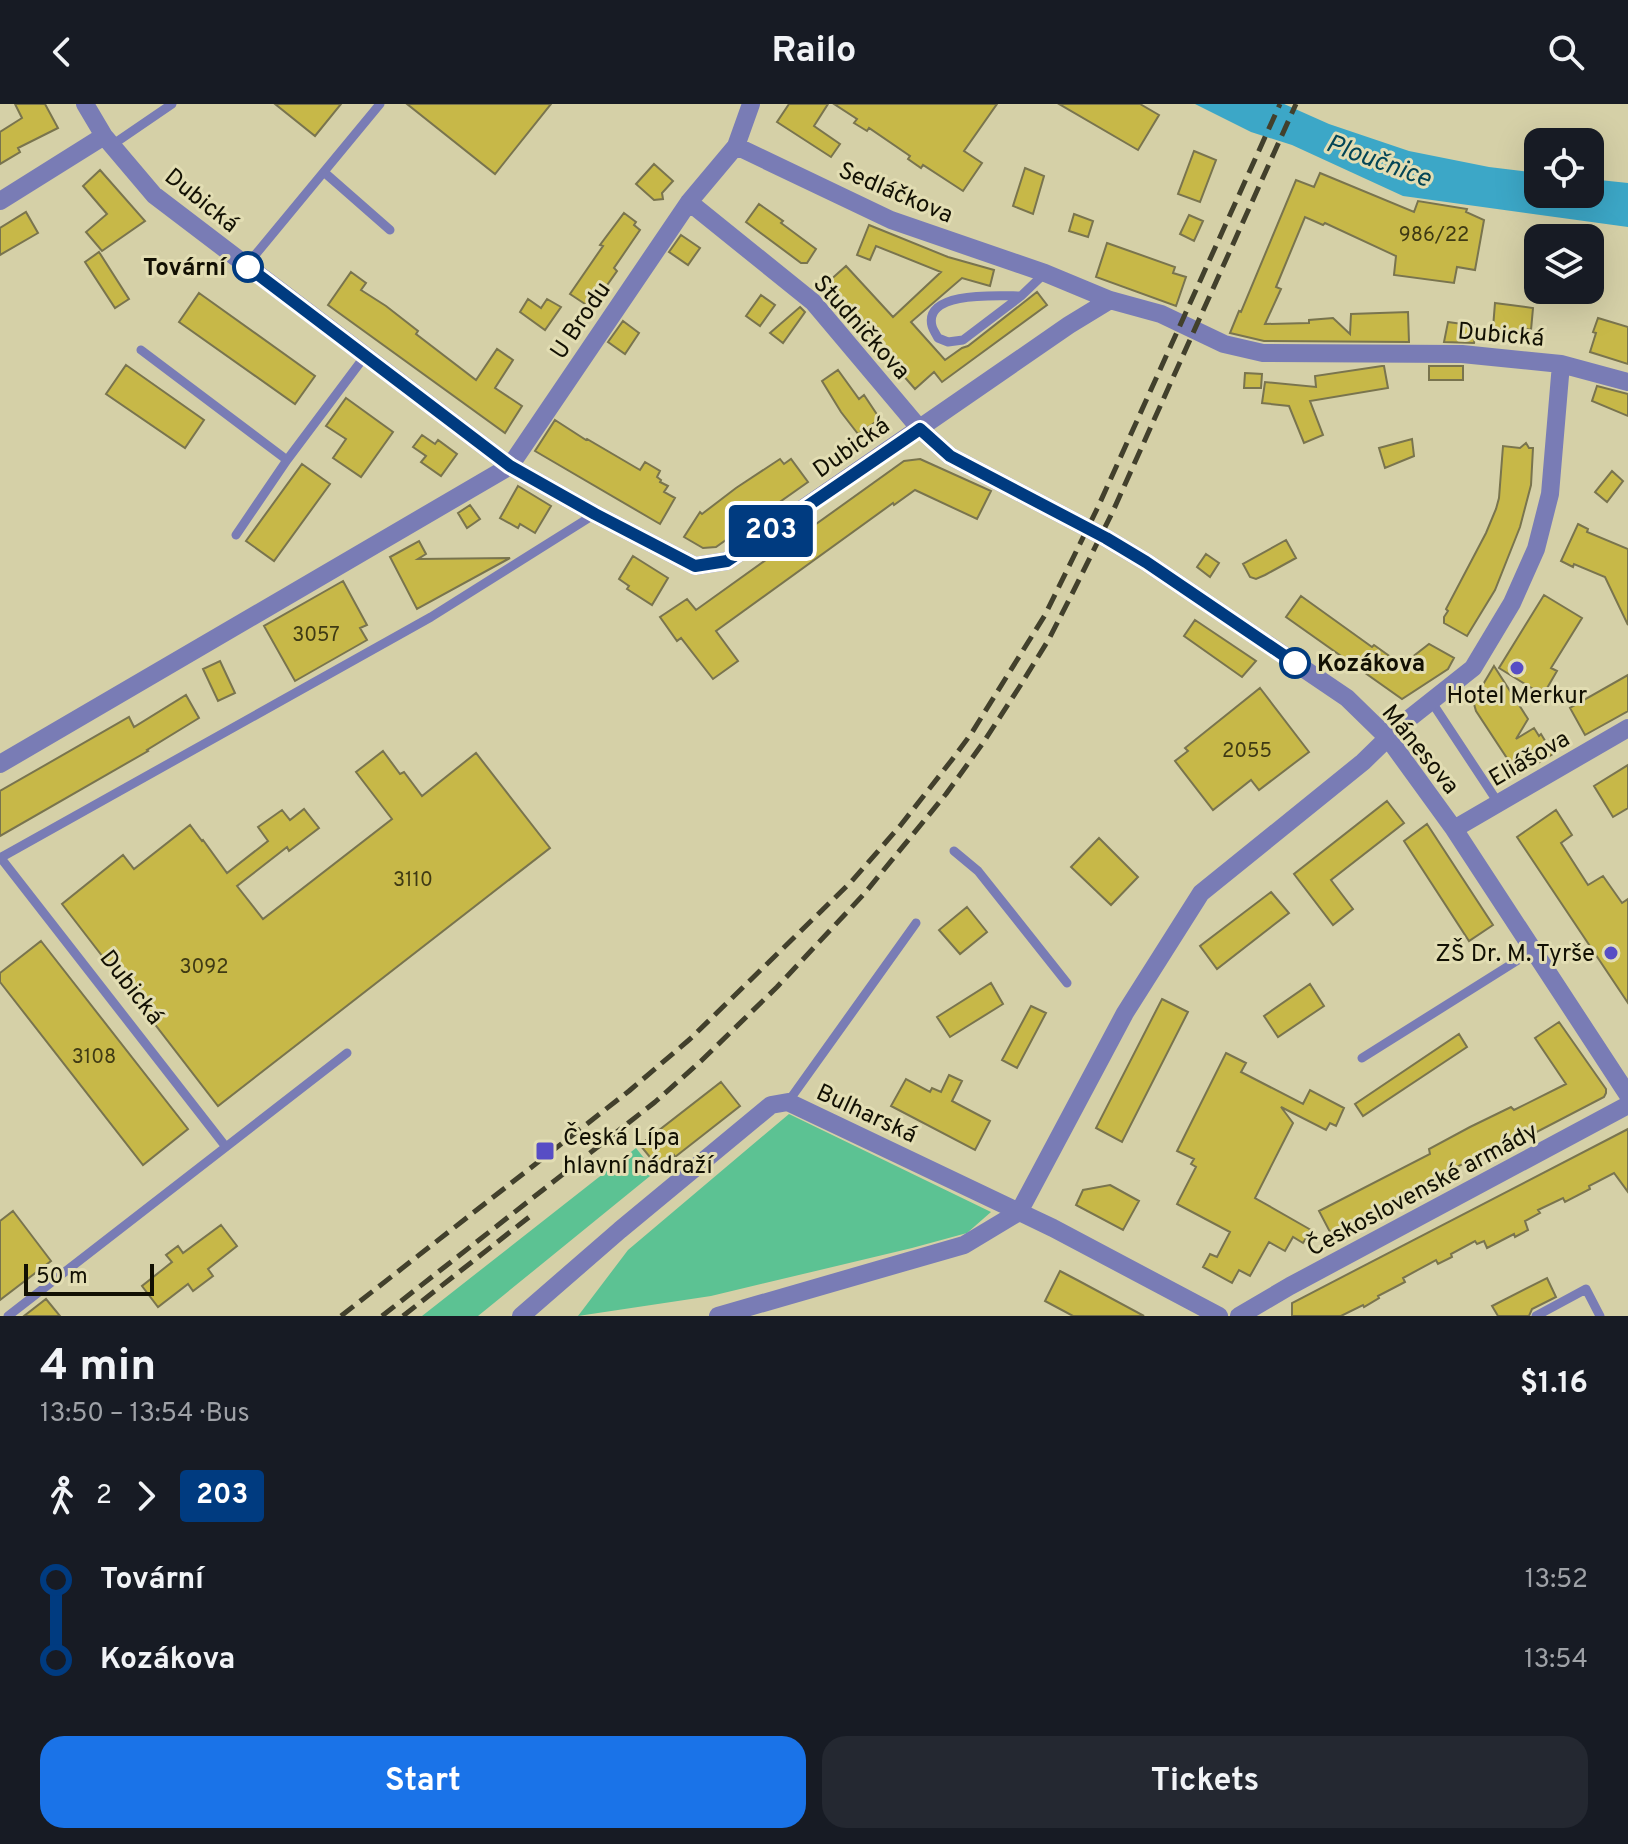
<!DOCTYPE html>
<meta charset="utf-8">
<style>
:root{--surface:#171b24;--page:#242831;--text:#f1f3f6;--muted:#9ea1a6;--accent:#1a73e8}
body{margin:0;font-family:Overpass,sans-serif;background:var(--page);color:var(--text);height:100vh;display:flex;flex-direction:column;font-size:30px;white-space:nowrap}
*{box-sizing:border-box;margin:0}
p{font-size:26px;color:var(--muted)}
.icon{flex:none;width:44px;height:44px;fill:none;stroke:currentColor;stroke-width:2;stroke-linecap:round;stroke-linejoin:round}
.map{position:relative;height:1212px;overflow:hidden}
.sheet{display:flex;flex-direction:column;background:var(--surface);flex:1}
.sheet>*{flex:none}
.badge{padding:0 16px;border-radius:6px;font-size:28px;line-height:52px}
.fabs{position:absolute;left:1524px;top:24px;display:grid;gap:16px}
.fabs a{display:grid;place-items:center;width:80px;height:80px;border-radius:16px;background:var(--surface);box-shadow:0 8px 32px #0002;font-size:40px}
.scale{position:absolute;left:24px;bottom:20px;width:130px;box-sizing:border-box;padding-left:8px;border:4px solid #121003;border-top:0;font-size:22px;line-height:28px;white-space:nowrap;color:#121003;-webkit-text-stroke:6px #e2ddb3;paint-order:stroke}
.map>.badge{position:absolute;translate:-50% -50%;box-shadow:0 0 0 4px #fff}
.legs{display:flex;align-items:center;gap:12px;height:88px;padding:0 40px;font-size:26px}
.legs p{margin-inline-start:auto}
.overview{display:flex;align-items:center;justify-content:space-between;height:136px;padding:0 40px}
h1{font-size:44px;font-weight:700;line-height:60px}
.cta{display:flex;gap:16px;margin-top:auto;padding:16px 40px}
.cta a{flex:1;height:92px;border-radius:24px;background:var(--accent);color:#fff;font-size:32px;font-weight:700;line-height:92px;text-align:center}
.cta a+a{background:var(--page);color:var(--text)}
ul{padding:0 40px;list-style:none}
li{display:flex;align-items:center;gap:28px;height:80px;font-size:30px}
li i{display:grid;place-items:center;width:12px;height:100%;margin:0 10px;background:currentColor}
li i::after{content:'';width:20px;height:20px;margin:-10px;border:6px solid;border-radius:50%;background:var(--surface)}
li p{margin-inline-start:auto}
li:first-child i{background:linear-gradient(#0000 50%,currentColor 0)}
li:last-child i{background:linear-gradient(currentColor 50%,#0000 0)}
header{display:flex;justify-content:space-between;align-items:center;height:104px;padding:0 40px;background:var(--surface);font-size:36px;font-weight:700}
.map>svg:first-child{display:block}
.green{fill:#5cc293}
.water{fill:#3ca7c7}
.building{fill:#c7b848;stroke:#79744e;stroke-width:2}
.lines{fill:none;stroke-linecap:round;stroke-linejoin:round}
.lane{stroke:#797cb5;stroke-width:9}
.street{stroke:#797cb5;stroke-width:18}
.rail{stroke:#42402c;stroke-width:5;stroke-dasharray:16 8;stroke-linecap:butt}
.line-1-casing{stroke:#fff;stroke-width:18}
.line-1{stroke:#003b80;stroke-width:12}
.stop-1-dot{fill:#fff;stroke:#003b80;stroke-width:4}
.poi-dot{fill:#574dc5;stroke:#e2ddb3;stroke-width:3}
.labels{text-anchor:middle;stroke-width:6;stroke-linejoin:round;paint-order:stroke}
.number-label{font-size:20px;fill:#3f3a14}
.street-label{font-size:24px;fill:#121003;stroke:#e2ddb3}
.stop-label{font-size:24px;font-weight:bold;fill:#121003;stroke:#e2ddb3;text-anchor:end}
.poi-label{font-size:24px;fill:#121003;stroke:#e2ddb3}
.water-label{font-size:26px;font-style:italic;fill:#034556;stroke:#e2ddb3}
</style>
<header><svg class="icon" aria-label="back" viewBox="0 0 24 24"><path d="M15 5l-7 7 7 7"/></svg>Railo<svg class="icon" aria-label="search" viewBox="0 0 24 24"><circle cx="10" cy="10" r="6"/><path d="M15 15l6 6"/></svg></header>
<div class="map">
<svg width="1628" height="1212" viewBox="0 0 1628 1212">
<rect width="100%" height="100%" fill="#d5d0a7"/>
<!-- green -->
<path class="green" d="M789,1010L991,1108L967,1129L912,1144L711,1192L578,1212L628,1146Z
M636,1044L655,1068L478,1212H422Z"/>
<!-- water -->
<path class="water" d="M1195,0H1284L1329,20L1409,47L1489,63L1538,69V90H1590V75L1628,79V123L1403,92L1292,41L1251,28Z"/>
<!-- building -->
<path class="building" d="M15,0H45L58,24L18,44L20,48L0,60V28L22,14Z
M275,0H341L315,32Z
M407,0H551L495,70Z
M789,0H828L814,22L840,40L831,53L777,18Z
M834,0H997L964,47L982,59L963,87L923,61L921,64L908,55L910,52L869,24L867,27L854,19L857,15Z
M1059,0H1140L1159,11L1138,46Z
M1194,47L1216,56L1200,98L1178,90Z
M654,60L673,77L662,89L663,95L654,96L636,80Z
M1025,64L1044,72L1033,110L1013,102Z
M100,66L145,117L102,147L86,128L107,110L83,82Z
M1320,69L1414,108L1418,97L1467,105L1466,108L1484,116L1475,166L1457,163L1454,179L1394,171L1396,152L1325,119L1323,121L1305,113L1276,183L1281,185L1265,220L1309,219V216L1333,214L1350,230L1351,210L1408,208L1409,238L1264,237L1230,229L1239,207L1241,208L1296,76L1314,83Z
M759,100L783,117L781,119L816,145L807,159H801L746,118Z
M26,108L38,129L0,151V124Z
M624,109L636,118L634,121L640,126L614,164L617,167L591,204L570,190L603,142L600,141Z
M1074,110L1093,117L1088,133L1069,127Z
M1189,111L1203,117L1194,137L1180,130Z
M869,121L948,153L994,166L990,182L962,174L911,218L945,256L962,244L968,242L1037,188L1047,201L942,278L934,268L915,285L868,231L872,227L828,178L846,162L893,213L941,168L876,142L870,156L857,151Z
M681,131L700,144L688,161L669,148Z
M1107,139L1175,163L1173,169L1186,173L1176,202L1096,173Z
M99,148L129,195L115,204L85,158Z
M351,168L366,179L361,186L386,202L418,227L416,230L476,276L497,245L513,256L495,284L522,302L505,329L328,201Z
M199,189L315,272L295,300L179,218Z
M761,191L775,201L760,222L746,212Z
M528,195L541,204L547,195L561,203L545,226L520,208Z
M1495,199L1533,204L1531,226L1526,225V229L1493,224Z
M800,203L805,208L783,239L770,229Z
M1598,214L1628,223V260L1590,248L1596,229L1593,228Z
M623,217L639,229L625,250L608,238Z
M1448,218L1477,222L1474,239L1444,238Z
M126,261L204,316L185,344L106,290Z
M1382,262H1384L1388,284L1310,297L1323,331L1304,339L1289,302L1262,299L1265,278L1316,283L1315,272Z
M1429,262H1463V276H1429Z
M838,266L859,295L864,291L880,315L858,330L841,308L822,277Z
M1245,269L1262,270L1261,284H1244Z
M1597,282L1628,290V312L1592,297Z
M346,294L393,328L361,373L333,354L346,335L326,322Z
M555,316L586,336L587,335L640,366L645,358L660,367L657,373L661,376L660,378L668,382L664,388L675,394L660,420L535,347Z
M422,331L435,340L438,336L457,350L441,372L421,358L426,352L413,343Z
M1412,335L1414,352L1385,364L1379,344Z
M1526,339L1529,344H1533L1531,381L1520,423L1495,486L1467,532L1444,519V513L1448,507L1446,505L1486,429L1496,405L1499,394L1503,342L1520,344Z
M780,355L784,360L791,355L808,378L716,443L703,444L684,433L700,408L702,410L736,384Z
M920,355L991,387L977,415L915,386L894,401L893,399L716,527L738,557L713,575L681,534L677,537L660,513L687,495L696,506L904,357Z
M302,360L330,380L274,457L246,437Z
M1612,367L1623,377L1607,398L1595,388Z
M518,382L551,402L535,429L520,420L518,424L500,414Z
M470,401L480,415L467,424L458,409Z
M1578,420L1588,425L1587,428L1628,445V521L1605,473L1574,460L1573,463L1561,457Z
M1286,436L1296,454L1265,471L1256,475L1250,473L1243,460Z
M419,437L426,450L418,455L510,454L417,505L390,453Z
M1206,450L1219,459L1210,473L1197,463Z
M633,452L668,474L652,501L627,485L629,482L619,475Z
M343,477L367,521L360,524L367,536L295,577L264,522Z
M1544,491L1582,514L1551,564L1557,567L1543,591L1499,564Z
M1301,492L1372,543L1374,541L1402,561L1429,540L1454,554L1448,565L1402,595L1286,513Z
M1195,516L1256,557L1242,573L1184,532Z
M220,557L235,589L218,597L203,565Z
M1494,562L1528,615L1516,635L1534,624L1539,632L1541,630L1553,650L1518,671L1476,607L1474,600L1475,594Z
M1628,571V607L1585,631L1570,604Z
M1260,584L1309,648L1259,686L1251,676L1213,706L1175,657L1188,647L1185,644Z
M186,591L199,614L147,646L148,647L0,732V687L129,613L134,623Z
M383,647L400,670L404,668L422,692L476,649L550,744L218,1002L62,800L123,751L134,765L190,721L202,737L203,736L227,769L268,737L258,723L282,706L290,716L304,705L319,724L289,747L287,743L237,782L263,815L392,715L356,668Z
M1628,661V704L1613,713L1594,682Z
M1387,697L1404,719L1331,776L1353,805L1333,821L1294,770Z
M1556,706L1572,731L1561,739L1588,781L1603,772L1622,799L1628,795V899L1517,733Z
M1427,720L1493,821L1469,837L1404,737Z
M1099,734L1138,773L1111,801L1071,763Z
M1271,788L1289,809L1217,865L1200,842Z
M967,803L987,828L960,850L939,826Z
M41,837L188,1025L143,1061L0,878V869Z
M991,879L1003,900L950,933L937,913Z
M1310,880L1324,902L1278,933L1264,912Z
M1162,895L1188,908L1122,1038L1096,1024Z
M1031,902L1046,909L1017,964L1002,956Z
M1559,918L1606,985V989L1604,993L1529,1032L1525,1028L1330,1128L1319,1107L1430,1050L1429,1045L1470,1023L1511,1003L1514,1006L1566,980L1535,934Z
M1459,930L1467,943L1363,1012L1355,1000Z
M1226,949L1246,959L1241,968L1303,1000L1310,986L1344,1004L1336,1022L1330,1019L1326,1026L1281,1003L1293,1019L1255,1094L1311,1126L1303,1139L1293,1133L1285,1147L1269,1138L1250,1172L1239,1166L1232,1179L1203,1163L1210,1150L1217,1153L1230,1128L1177,1100L1196,1063L1191,1060L1194,1055L1177,1047Z
M949,971L962,977L952,997L990,1017L975,1046L891,1002L906,975L930,988L932,984L941,988Z
M721,978L740,1002L675,1053L674,1051L658,1063L640,1041Z
M1628,1025V1088L1614,1069L1589,1082L1590,1085L1565,1098L1563,1094L1538,1106L1540,1109L1525,1117L1528,1126L1515,1133L1514,1130L1487,1144L1484,1137L1477,1140L1475,1137L1451,1150L1452,1153L1438,1160L1436,1156L1403,1174L1405,1178L1378,1192L1379,1194L1364,1203L1363,1201L1341,1212H1292V1199Z
M1110,1081L1139,1097L1123,1126L1076,1101L1083,1086Z
M13,1107L51,1157L0,1196V1117Z
M221,1121L237,1142L208,1165L213,1172L193,1187L188,1180L158,1203L142,1182L172,1158L166,1151L178,1142L183,1149Z
M1060,1167L1079,1177L1144,1212H1073L1045,1197Z
M1547,1174L1556,1193L1532,1205L1529,1212H1498L1492,1202Z
M46,1195L60,1212H24Z"/>
<g class="lines">
<!-- lane -->
<path class="lane" d="M112,41L172,0
M325,69L390,126
M246,162L380,0
M1021,192C1001,192 923,186 932,222C933,226 936,230 938,234L948,238L963,236L1021,192L1045,169
M141,246L287,356
M236,431L287,356L365,252
M1431,597L1499,700
M954,747L978,767L1067,879
M0,753L226,1043
M0,754L431,513L595,410
M1362,954L1534,846
M788,998L916,819
M8,1212L347,949
M1536,1212L1586,1185L1600,1212"/>
<!-- street -->
<path class="street" d="M85,0L104,32L154,91L510,362L595,410L695,462L727,457L1069,221L1110,196
M736,42L891,116L1045,169L1110,196L1161,210L1224,240L1263,249L1462,250L1561,260L1628,278
M0,97L104,32
M689,98L813,198L920,325L950,352L1106,434L1146,458L1347,594L1388,634L1454,725L1628,991
M0,660L510,362L689,98L736,42L751,0
M1454,725L1628,624
M1019,1108L1125,909L1201,789L1363,658L1401,621L1473,564L1512,499L1536,445L1550,390L1561,260
M521,1212L620,1126L771,1001L788,998L1053,1124L1219,1212
M718,1212L964,1141L1019,1108
M1239,1212L1290,1182L1628,1001"/>
<!-- rail -->
<path class="rail" d="M341,1212L629,987L690,935L851,778L900,722L951,657L971,630L1045,511L1098,403L1280,0
M382,1212L655,998L701,957L777,883L864,790L946,690L983,639L1020,582L1049,535L1072,490L1113,407L1296,0
M403,1212L533,1110"/>
</g>
<g class="lines">
<!-- line-1 casing -->
<g class="line-1-casing">
<path id="line-1" d="M248,163L510,362L595,410L695,462L727,457L920,325L950,352L1106,434L1146,458L1295,559"/>
</g>
<!-- line-1 -->
<use href="#line-1" class="line-1"/>
</g>
<!-- markers -->
<g class="stop-1-dot">
<circle cx="248" cy="163" r="14"/>
<circle cx="1295" cy="559" r="14"/>
</g>
<g class="poi-dot">
<circle cx="1517" cy="564" r="8"/>
<circle cx="1611" cy="849" r="8"/>
<rect x="535" y="1037" width="20" height="20" rx="4"/>
</g>
<g class="labels">
<!-- number labels -->
<g class="number-label">
<text x="1434" y="137">986/22</text>
<text x="316" y="537">3057</text>
<text x="1247" y="653">2055</text>
<text x="413" y="782">3110</text>
<text x="204" y="869">3092</text>
<text x="94" y="959">3108</text>
</g>
<!-- street labels -->
<g class="street-label">
<text transform="translate(896 88) rotate(23)" y="8">Sedláčkova</text>
<text transform="translate(202 96) rotate(39)" y="8">Dubická</text>
<text transform="translate(580 216) rotate(-56)" y="8">U Brodu</text>
<text transform="translate(862 223) rotate(48)" y="8">Studničkova</text>
<text transform="translate(1501 230) rotate(5)" y="8">Dubická</text>
<text transform="translate(851 343) rotate(-35)" y="8">Dubická</text>
<text transform="translate(1421 645) rotate(51)" y="8">Mánesova</text>
<text transform="translate(1529 654) rotate(-30)" y="8">Eliášova</text>
<text transform="translate(132 883) rotate(52)" y="8">Dubická</text>
<text transform="translate(867 1009) rotate(25)" y="8">Bulharská</text>
<text transform="translate(1422 1085) rotate(-28)" y="8">Československé armády</text>
</g>
<!-- stop labels -->
<g class="stop-label">
<text x="226" y="171">Tovární</text>
<text x="1317" y="567" text-anchor="start">Kozákova</text>
</g>
<!-- poi labels -->
<g class="poi-label">
<text x="1517" y="599">Hotel Merkur</text>
<text x="1595" y="857" text-anchor="end">ZŠ Dr. M. Tyrše</text>
<text x="563" y="1041" text-anchor="start">Česká Lípa<tspan x="563" dy="28">hlavní nádraží</tspan></text>
</g>
<!-- water labels -->
<g class="water-label">
<text transform="translate(1379 56) rotate(20)" y="9">Ploučnice</text>
</g>
</g>
</svg>
<div class="fabs">
<a><svg class="icon" aria-label="locate" viewBox="0 0 24 24"><circle cx="12" cy="12" r="6"/><path d="M12 2v4M12 18v4M2 12h4M18 12h4"/></svg></a>
<a><svg class="icon" aria-label="layers" viewBox="0 0 24 24"><path d="M12 4l9 5-9 5-9-5zM3 14l9 5 9-5"/></svg></a>
</div>
<div class="scale">50 m</div>
<b class="badge" style="left:771px;top:427px;background:#003b80;color:#fff">203</b>
</div>
<section class="sheet">
<div class="overview"><div><h1>4 min</h1><p>13:50 – 13:54 · Bus</p></div><b>$1.16</b></div>
<div class="legs"><svg class="icon" aria-label="walk" viewBox="0 0 24 24"><circle cx="13" cy="4" r="2"/><path d="M13 8l-2 6 4 7M11 14l-3 7M7 12l3-4h3l4 4"/></svg>2<svg class="icon" aria-label="forward" viewBox="0 0 24 24"><path d="M9 5l7 7-7 7"/></svg><b class="badge" style="background:#003b80;color:#fff">203</b></div>
<ul>
<li><i style="color:#003b80"></i><b>Tovární</b><p>13:52</p></li>
<li><i style="color:#003b80"></i><b>Kozákova</b><p>13:54</p></li>
</ul>
<div class="cta"><a>Start</a><a>Tickets</a></div>
</section>
